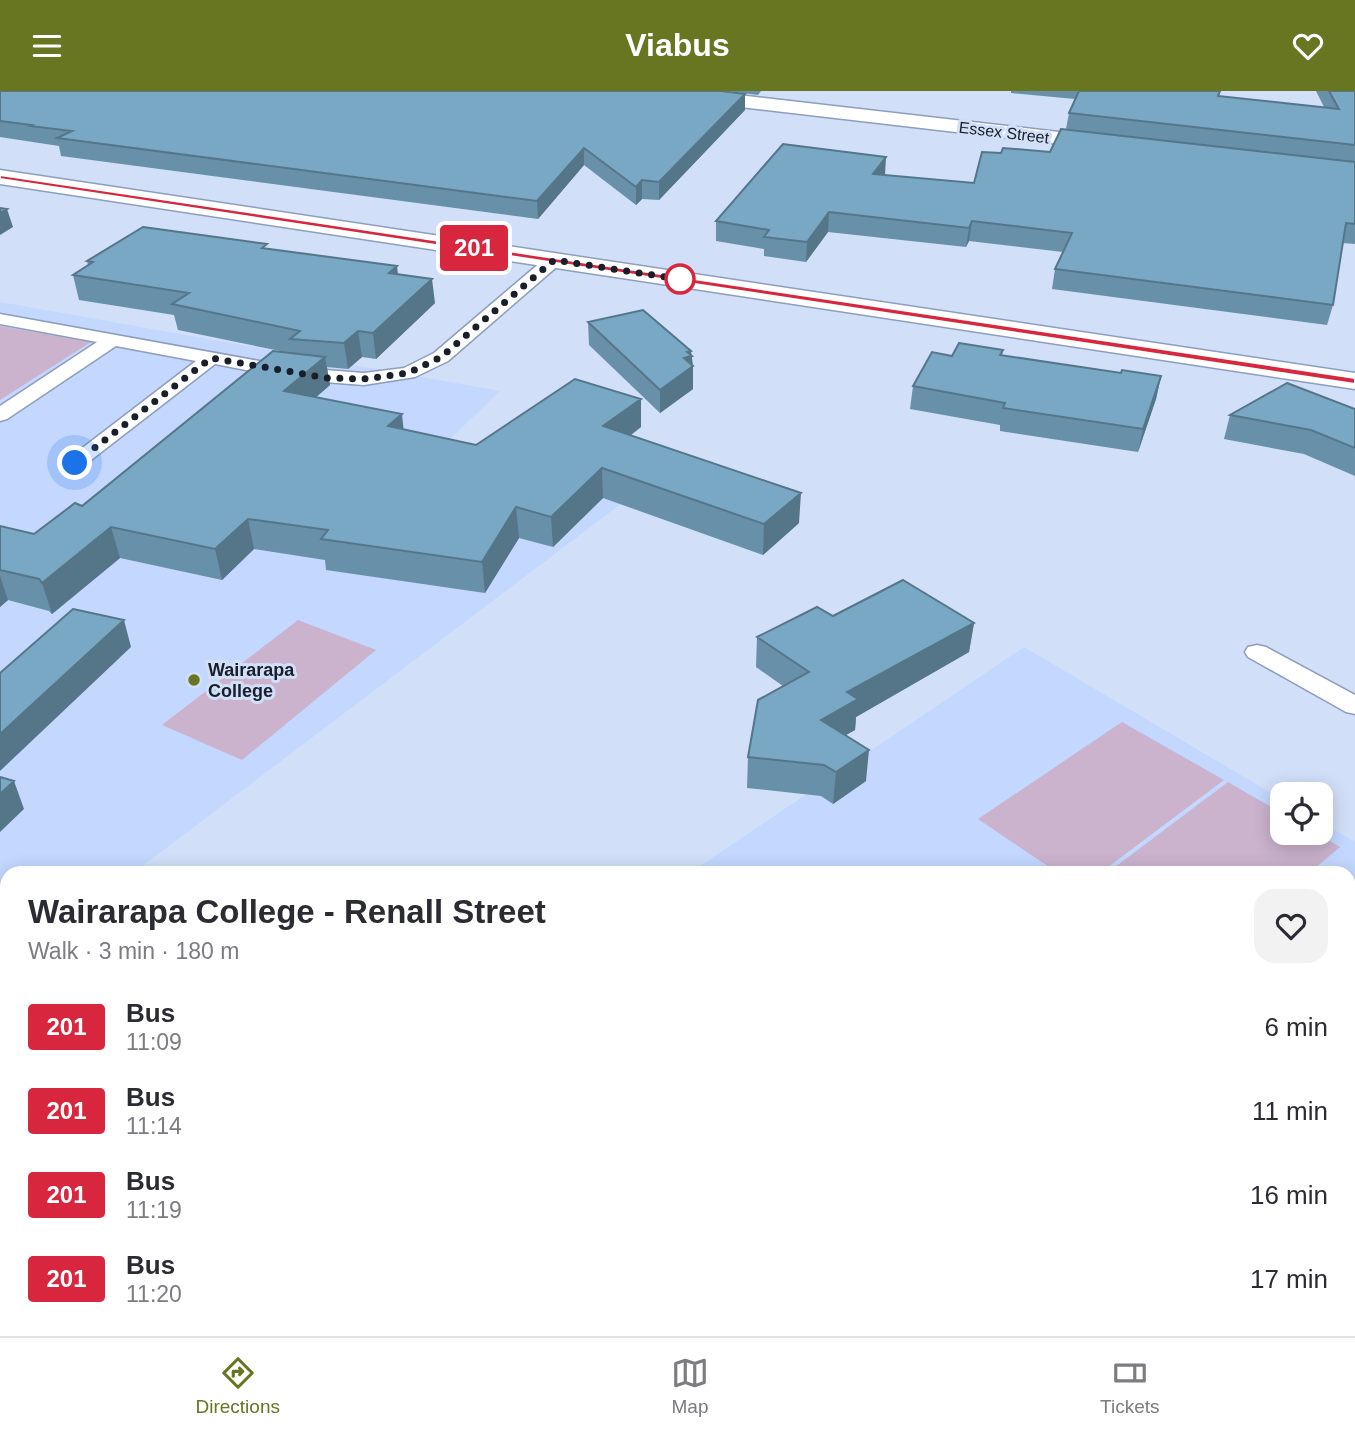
<!DOCTYPE html>
<meta charset="utf-8">
<style>
:root{--surface:#fff;--page:#f2f2f3;--text:#2b2b33;--muted:#7c7c81;--line:#e1e1e2;--accent:#687521}
body{margin:0;font-family:Helvetica,sans-serif;background:var(--page);color:var(--text);height:100vh;display:flex;flex-direction:column;font-size:26px;white-space:nowrap}
*{box-sizing:border-box;margin:0}
p{font-size:23px;color:var(--muted)}
.icon{flex:none;width:38px;height:38px;fill:none;stroke:currentColor;stroke-width:2;stroke-linecap:round;stroke-linejoin:round}
.map{position:relative;flex:1;overflow:hidden}
.drawer{position:absolute;left:0px;top:775px;width:1356px;height:471px;display:flex;flex-direction:column;background:var(--surface);border-radius:21px 21px 0 0;box-shadow:0 4px 18px #0003}
.drawer>*{flex:none}
.badge{padding:0 14px;border-radius:5px;font-size:24px;line-height:46px}
.tools{position:absolute;left:1270px;top:691px;display:grid;gap:14px}
.tools a{display:grid;place-items:center;width:63px;height:63px;border-radius:14px;background:var(--surface);box-shadow:0 4px 18px #0003;font-size:35px}
.you{position:absolute;width:35px;height:35px;margin:-18px;border:5px solid #fff;border-radius:50%;background:#1a73e8;box-shadow:0 0 0 10px #1a73e833}
.map>.badge{position:absolute;translate:-50% -50%;box-shadow:0 0 0 4px #fff}
.round{display:grid;place-items:center;flex:none;width:74px;height:74px;border-radius:21px;background:var(--page)}
.head{display:flex;align-items:center;justify-content:space-between;height:119px;padding:0 28px}
h1{font-size:33px;font-weight:600;line-height:52px}
ul{padding:0;list-style:none}
li{display:flex;align-items:center;gap:21px;height:84px;padding:0 28px}
li div{flex:1}
li b{display:block;font-size:26px}
li em{font-style:normal}
li .badge{min-width:77px;font-weight:700;text-align:center}
header{display:flex;justify-content:space-between;align-items:center;height:91px;padding:0 28px;background:var(--accent);color:#fff;font-size:32px;font-weight:600}
.tabs{display:flex;justify-content:space-around;align-items:center;height:98px;border-top:2px solid var(--line);background:var(--surface);font-size:19px;color:var(--muted)}
.tabs a{display:grid;justify-items:center;gap:4px}
.tabs .selected{color:var(--accent)}
.map>svg:first-child{display:block}
.built{fill:#c3d7ff}
.green{fill:#cbb3ce}
.lines{fill:none;stroke-linecap:round;stroke-linejoin:round}
.service-casing{stroke:#8d9dbc;stroke-width:3}
.minor-casing{stroke:#8d9dbc;stroke-width:3}
.tertiary-casing{stroke:#8d9dbc;stroke-width:3}
.service{fill:#fff;fill-rule:evenodd}
.minor{fill:#fff;fill-rule:evenodd}
.tertiary{fill:#fff;fill-rule:evenodd}
.wall{fill:#6890a9}
.shaded-wall{fill:#557689}
.building{fill:#79a8c4;stroke:#557689;stroke-width:2}
.line{fill:#d7263d;stroke:#fff;stroke-width:2}
.walk{stroke:#181e2a;stroke-width:7;stroke-dasharray:0 12.6}
.stop-dot{fill:#fff;stroke:#d7263d;stroke-width:3.5}
.poi-dot{fill:#687521;stroke:#d1dff9;stroke-width:2.5}
.labels{text-anchor:middle;stroke-width:6;stroke-linejoin:round;paint-order:stroke}
.far-street-label{font-size:16px;fill:#181e2a;stroke:#d1dff9}
.poi-label{font-size:18px;font-weight:bold;fill:#181e2a;stroke:#d1dff9;text-anchor:start}
</style>
<header><svg class="icon" aria-label="menu" viewBox="0 0 24 24"><path d="M4 6h16M4 12h16M4 18h16"/></svg>Viabus<svg class="icon" aria-label="heart" viewBox="0 0 24 24"><path d="M12 20l-8-8c-3-5 5-10 8-4 3-6 11-1 8 4z"/></svg></header>
<div class="map">
<svg width="1355" height="1245" viewBox="0 0 1355 1245">
<rect width="100%" height="100%" fill="#d1dff9"/>
<!-- built -->
<path class="built" d="M0,211L500,300L447,351L638,400L133,782H7V1239H1349V782H690L1024,556L1283,709V742H1321V731L1355,751V1245H0Z"/>
<!-- green -->
<path class="green" d="M0,235L91,251L0,309Z
M298,529L376,559L242,669L162,634Z
M1122,631L1224,689L1100,782H1058L978,728Z
M1228,691L1283,723V742H1316L1340,756L1309,782H1107Z
M1349,798L1355,802V1027L1349,1004Z"/>
<g class="lines">
<!-- service casing -->
<g class="service-casing">
<path id="service" d="M554,164L562,169L560,173L448,270L415,286L364,294L298,289L215,273L82,376H68L65,372L68,368L196,270L116,255L7,328L0,330V315L97,251L0,233V223L298,277L364,282L404,277L434,262L548,165Z
M1257,554L1266,556L1355,604V623L1346,621L1248,566L1245,561L1248,556Z"/>
</g>
<!-- minor casing -->
<g class="minor-casing">
<path id="minor" d="M644,0H704L1110,47L1117,49L1120,53L1117,57L1110,59L654,6Z"/>
</g>
<!-- tertiary casing -->
<g class="tertiary-casing">
<path id="tertiary" d="M0,79L1355,282V298L0,93Z"/>
</g>
<!-- service -->
<use href="#service" class="service"/>
<!-- minor -->
<use href="#minor" class="minor"/>
<!-- tertiary -->
<use href="#tertiary" class="tertiary"/>
</g>
<!-- wall -->
<path class="wall" d="M0,0L745,3V19L659,109L642,108L636,114L584,74L538,128L61,65L59,55L0,46Z
M727,0H761L758,4Z
M1011,0H1220L1219,5L1324,16L1316,0H1355V153L1343,152L1333,214L1327,234L1052,198L1055,178L1063,161L969,150L966,156L828,141L806,171L764,165V158L716,150V130L885,84L974,92L1001,62L1050,61L1066,38L1069,22L1075,8L1011,2Z
M268,158L398,183L435,212L376,268L362,266L348,278L327,276L330,294L316,306L404,339L476,354L641,336L631,344L799,432L763,464L603,407L553,456L519,447L485,502L326,479L325,469L254,458L222,489L120,467L52,523L49,520L8,509L0,516V435L34,443L82,415L285,261L178,239L174,224L79,209L73,184L88,174L87,170Z
M588,231L691,260V264L692,265L693,298L660,322L589,254Z
M1003,259L1002,265L1121,282L1161,285L1156,308L1138,361L1000,340V334L910,318L913,295L952,265Z
M1355,318V385L1304,363L1224,348L1230,324Z
M833,525L974,532L969,561L856,626L855,639L845,644L866,690L833,713L821,705L747,697L748,666L783,595L756,576L757,546Z
M1355,977V1245H1313L1312,1239H1349Z"/>
<!-- shaded-wall -->
<path class="shaded-wall" d="M745,3V19L659,109V91Z
M584,57V74L538,128L537,110Z
M886,66L885,84L873,83Z
M642,89V108L636,114V96Z
M7,118L13,136L0,144V122Z
M829,121L828,141L806,171L807,151Z
M972,130L969,150L966,156L969,137Z
M397,175L400,200L389,182Z
M432,188L435,212L376,268L373,242Z
M358,240L362,266L348,278L344,252Z
M691,260L693,275V298L660,322V299L684,267L687,261Z
M325,266L330,294L290,329L284,300Z
M1161,285L1156,308L1138,361L1143,338Z
M641,308V336L604,364L603,335Z
M402,323L405,352L388,335Z
M602,377L603,407L553,456L551,426Z
M801,402L799,432L763,464L764,433Z
M516,416L519,447L485,502L482,471Z
M248,428L254,458L222,489L215,458Z
M111,436L120,467L52,523L42,492Z
M0,485L8,509L0,516Z
M124,529L131,556L0,680V643Z
M974,532L969,561L856,626L855,639L818,660L821,629L847,601Z
M869,659L866,690L833,713L836,681Z
M14,690L24,718L0,741V703Z"/>
<!-- building -->
<path class="building" d="M0,0H721L745,3L659,91L642,89L636,96L584,57L537,110L57,47L72,40L30,35L32,34L0,30Z
M1079,0H1220L1218,5L1339,18L1329,0H1355V54L1069,22Z
M1061,38L1355,71V133L1346,132L1333,214L1055,178L1072,142L972,130L969,137L829,121L807,151L764,146L769,139L716,130L783,53L886,66L873,83L974,92L982,61L1001,62L1003,57L1050,61Z
M0,117L7,118L0,122Z
M143,136L267,153L262,157L397,175L389,182L432,188L373,242L358,240L344,252L290,248L300,240L172,213L189,202L73,184L93,171L87,170Z
M643,219L691,260L687,261L692,265L684,267L693,275L660,299L588,231Z
M959,252L1003,259L1000,264L1121,282L1122,279L1161,285L1143,338L1003,317L1005,312L913,295L932,261L952,265Z
M273,260L325,266L284,300L402,323L388,335L476,354L575,288L641,308L603,335L801,402L764,433L602,377L551,426L516,416L482,471L321,448L328,439L248,428L215,458L111,436L42,492L39,488L0,479V435L34,443L75,412L82,415Z
M1287,292L1355,318V357L1311,339L1230,324Z
M903,489L974,532L847,601L858,608L821,629L869,659L836,681L824,674L748,666L758,609L809,581L757,546L817,516L833,525Z
M73,518L124,529L0,643V582Z
M0,686L14,690L0,703Z
M1349,961L1351,977H1355V1243L1346,1242V1239H1349Z"/>
<!-- line -->
<path class="line" d="M0,84L1355,287V293L0,88Z"/>
<g class="lines">
<!-- walk -->
<path class="walk" d="M75,372L211,267L327,287L364,288L408,282L441,266L554,169L692,190L680,188"/>
</g>
<!-- markers -->
<circle class="stop-dot" cx="680" cy="188" r="14"/>
<circle class="poi-dot" cx="194" cy="589" r="7"/>
<g class="labels">
<!-- far-street labels -->
<g class="far-street-label">
<text transform="translate(1004 41) rotate(7)" y="6">Essex Street</text>
</g>
<!-- poi labels -->
<g class="poi-label">
<text x="208" y="585">Wairarapa<tspan x="208" dy="21">College</tspan></text>
</g>
</g>
</svg>
<div class="tools">
<a><svg class="icon" aria-label="locate" viewBox="0 0 24 24"><circle cx="12" cy="12" r="6"/><path d="M12 2v4M12 18v4M2 12h4M18 12h4"/></svg></a>
</div>
<div class="you" style="left:75px;top:372px"></div>
<b class="badge" style="left:474px;top:157px;background:#d7263d;color:#fff">201</b>
<section class="drawer">
<div class="head"><div><h1>Wairarapa College - Renall Street</h1><p>Walk · 3 min · 180 m</p></div><a class="round"><svg class="icon" aria-label="heart" viewBox="0 0 24 24"><path d="M12 20l-8-8c-3-5 5-10 8-4 3-6 11-1 8 4z"/></svg></a></div>
<ul>
<li><span class="badge" style="background:#d7263d;color:#fff">201</span><div><b>Bus</b><p>11:09</p></div><em>6 min</em></li>
<li><span class="badge" style="background:#d7263d;color:#fff">201</span><div><b>Bus</b><p>11:14</p></div><em>11 min</em></li>
<li><span class="badge" style="background:#d7263d;color:#fff">201</span><div><b>Bus</b><p>11:19</p></div><em>16 min</em></li>
<li><span class="badge" style="background:#d7263d;color:#fff">201</span><div><b>Bus</b><p>11:20</p></div><em>17 min</em></li>
</ul>
</section>
</div>
<nav class="tabs">
<a class="selected"><svg class="icon" aria-label="directions" viewBox="0 0 24 24"><path d="M12 3l9 9-9 9-9-9zM9 14v-3h6M13 9l2 2-2 2"/></svg>Directions</a>
<a><svg class="icon" aria-label="map" viewBox="0 0 24 24"><path d="M3 6l6-2 6 2 6-2v14l-6 2-6-2-6 2zM9 4v14M15 6v14"/></svg>Map</a>
<a><svg class="icon" aria-label="tickets" viewBox="0 0 24 24"><path d="M3 7h18v10H3zM15 7v10"/></svg>Tickets</a>
</nav>
